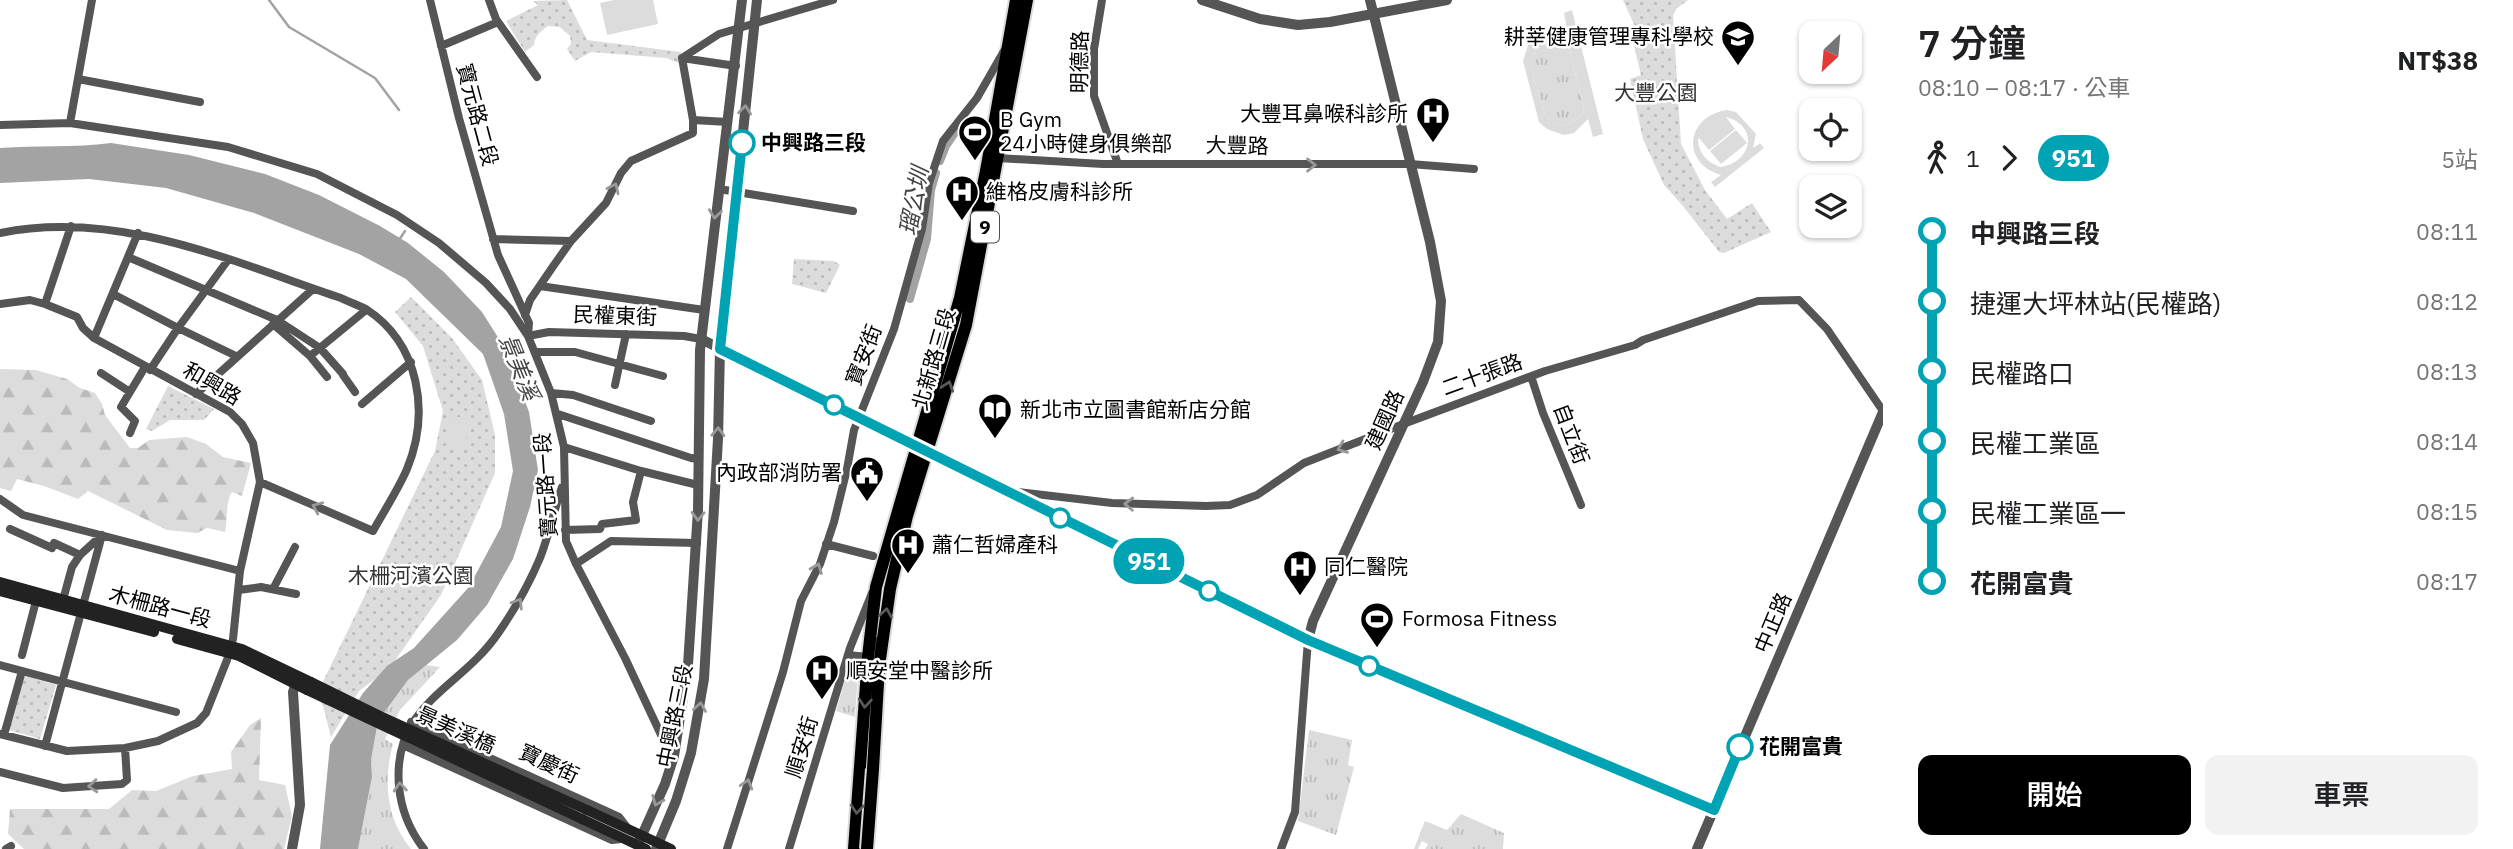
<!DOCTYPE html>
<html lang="zh-TW">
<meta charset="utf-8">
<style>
:root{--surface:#fff;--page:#f2f2f2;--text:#202124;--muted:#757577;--accent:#000}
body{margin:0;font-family:"IBM Plex Sans","Noto Sans TC",sans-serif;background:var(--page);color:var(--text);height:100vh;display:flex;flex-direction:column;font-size:26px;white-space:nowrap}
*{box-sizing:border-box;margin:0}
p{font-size:23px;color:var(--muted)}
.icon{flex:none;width:38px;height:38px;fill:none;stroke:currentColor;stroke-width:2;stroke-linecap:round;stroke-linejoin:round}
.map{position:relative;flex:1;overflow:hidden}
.drawer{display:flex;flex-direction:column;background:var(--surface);width:630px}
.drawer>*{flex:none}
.badge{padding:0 14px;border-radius:23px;font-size:24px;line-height:46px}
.needle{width:46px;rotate:206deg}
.buttons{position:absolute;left:1799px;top:21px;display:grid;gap:14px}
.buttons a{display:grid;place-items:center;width:63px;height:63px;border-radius:14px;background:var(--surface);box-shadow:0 2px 5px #0004;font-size:35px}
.map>.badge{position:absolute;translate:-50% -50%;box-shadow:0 0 0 4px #fff}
.legs{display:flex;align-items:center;gap:10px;height:77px;padding:0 35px;font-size:23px}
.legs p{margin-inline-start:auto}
.overview{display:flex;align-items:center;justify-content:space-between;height:119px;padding:0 35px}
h1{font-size:38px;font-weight:600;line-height:52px}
.button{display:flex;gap:14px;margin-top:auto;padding:14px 35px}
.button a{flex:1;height:80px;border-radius:14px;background:var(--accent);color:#fff;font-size:28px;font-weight:600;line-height:80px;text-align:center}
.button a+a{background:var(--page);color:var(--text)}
ul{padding:0 35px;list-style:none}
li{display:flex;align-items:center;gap:24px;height:70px;font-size:26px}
li i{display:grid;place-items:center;width:10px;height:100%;margin:0 9px;background:currentColor}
li i::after{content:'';width:18px;height:18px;margin:-9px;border:5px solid;border-radius:50%;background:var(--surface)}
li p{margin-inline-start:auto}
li:first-child i{background:linear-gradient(#0000 50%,currentColor 0)}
li:last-child i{background:linear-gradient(currentColor 50%,#0000 0)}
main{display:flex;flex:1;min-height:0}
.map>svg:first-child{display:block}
.grass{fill:url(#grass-tufts)}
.forest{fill:url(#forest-firs)}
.park{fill:url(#park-dots)}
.pitch{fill:#dcdcdc;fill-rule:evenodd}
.water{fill:#a3a3a3}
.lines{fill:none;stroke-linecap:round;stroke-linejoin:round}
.stream{stroke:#a3a3a3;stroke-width:2.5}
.canal{stroke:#a3a3a3;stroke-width:8}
.primary-casing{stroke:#dbdbdb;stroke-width:16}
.minor{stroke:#555;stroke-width:8}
.tertiary{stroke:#555;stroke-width:10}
.secondary{stroke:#222;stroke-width:10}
.primary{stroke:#000;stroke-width:12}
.primary-bridge-casing{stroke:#dbdbdb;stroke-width:16;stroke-linecap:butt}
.secondary-bridge{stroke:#222;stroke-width:10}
.primary-bridge{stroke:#000;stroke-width:12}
.oneway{stroke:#999}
.oneway2{stroke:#595959}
.line-1-casing{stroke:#fff;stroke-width:16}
.line-1{stroke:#00a3b4;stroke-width:10}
.stop-1-dot{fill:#fff;stroke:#00a3b4;stroke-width:3.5}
.labels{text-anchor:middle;stroke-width:5;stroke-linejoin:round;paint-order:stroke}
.shield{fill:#fff;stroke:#4c4c4c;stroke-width:2}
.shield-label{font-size:19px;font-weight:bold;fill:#000}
.poi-label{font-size:21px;fill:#000;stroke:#fff;text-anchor:start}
.street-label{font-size:21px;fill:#000;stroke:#fff}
.park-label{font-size:21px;fill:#333;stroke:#fff}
.stop-label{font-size:21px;font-weight:bold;fill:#000;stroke:#fff;text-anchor:start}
.water-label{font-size:23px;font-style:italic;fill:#444;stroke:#fff}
</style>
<main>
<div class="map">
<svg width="1883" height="849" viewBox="0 0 1883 849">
<defs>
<pattern id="grass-tufts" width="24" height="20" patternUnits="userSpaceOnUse" patternTransform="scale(1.75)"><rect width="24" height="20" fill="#dcdcdc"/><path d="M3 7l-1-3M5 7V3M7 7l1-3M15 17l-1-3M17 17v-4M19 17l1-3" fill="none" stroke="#bbb"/></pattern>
<pattern id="forest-firs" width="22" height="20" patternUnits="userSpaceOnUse" patternTransform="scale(1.75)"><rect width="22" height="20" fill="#dcdcdc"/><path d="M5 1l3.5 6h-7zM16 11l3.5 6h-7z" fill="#bbb"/></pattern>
<pattern id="park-dots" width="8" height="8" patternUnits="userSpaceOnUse" patternTransform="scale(1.75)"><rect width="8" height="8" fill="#dcdcdc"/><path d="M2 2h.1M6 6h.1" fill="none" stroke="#bbb" stroke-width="1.8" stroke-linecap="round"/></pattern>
</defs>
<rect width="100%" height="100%" fill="#fff"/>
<!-- grass -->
<path class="grass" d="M1556,40L1569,47L1584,109C1577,126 1555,133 1545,113C1541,104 1532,74 1532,64C1531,57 1536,49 1540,44Z
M426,665L440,667L400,710L385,739L393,744C383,780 386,819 411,849H358L372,777L371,760L378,721L408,680Z
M848,669L858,674L855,717L836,711Z
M1309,730L1352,740L1348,765L1354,767L1336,835L1298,821Z
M1461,814L1504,833L1503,849H1425L1428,844L1422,841L1418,849H1414L1425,821L1447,830Z"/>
<!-- forest -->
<path class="forest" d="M0,369L36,370L67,379L80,388L95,393L102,404L105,415L130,448H138L149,440L187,437L206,444L223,457L251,463L242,496L232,492C225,503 228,519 225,532L207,528L197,533L167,530L88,491L78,499L44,486L17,479L11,491L0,488Z
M261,718L259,780L285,785L292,816L284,849H24L8,834L10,809H109L132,790L156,791L193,776L232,769L231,752L250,725Z"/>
<!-- park -->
<path class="park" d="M567,0L587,40L681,52L679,63L666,58L591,52L575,61L567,49L571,44L570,36L560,27L548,26C541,31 535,35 534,45L525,52L506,21L538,5L533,1Z
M1623,0H1688L1676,9L1673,15L1681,144L1705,190L1727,219L1752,203L1771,232L1724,253L1719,252L1683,206L1664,185L1643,139L1630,79L1641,75L1631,33L1637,31Z
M794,259L834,261L840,265L826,293L792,284Z
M411,297L452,338L482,380L495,435V473L441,595L389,669L359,691L331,737L323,706L316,696L435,451L443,411L423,346L395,312Z
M168,386L214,409L204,420H170L152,431L146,429Z
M26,676L56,685L40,739L9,730L23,678Z"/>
<!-- pitch -->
<path class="pitch" d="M614,0H653L658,24L607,35L600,3Z
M1572,10L1603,134L1593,137L1588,119L1574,133L1564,135L1547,129L1539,122L1523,61L1529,42L1540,32L1558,30L1568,35L1564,13ZM1556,40L1569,47L1584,109C1577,126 1555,133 1545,113C1541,104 1532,74 1532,64C1531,57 1536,49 1540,44Z
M1727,110L1736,112L1756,134L1753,148L1760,143L1764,148L1715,187L1711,182L1721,175C1680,163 1686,116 1727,110ZM1726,117C1760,126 1752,163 1720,167C1707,162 1699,154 1698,140L1699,138L1709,150L1735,129Z
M1736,130L1747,143L1721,164L1710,151Z
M451,416L469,418L465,450L448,448Z"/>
<!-- water -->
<path class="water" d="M111,143L189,155L265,174L319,195L380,226L408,243L444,272L482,312L506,350L529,412L538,470L530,507L513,559L487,605L457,640L408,680L378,721L371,760L372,777L358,849H320L330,745L363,693L387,666L414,648L469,587L501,527L513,471L504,414L483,354L406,279L359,254L254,213L166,188L89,179L0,183V148C37,145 74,148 111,143Z"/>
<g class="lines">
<!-- stream -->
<path class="stream" d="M269,0L289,27L375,78L399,110
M399,240L405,231"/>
<!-- canal -->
<path class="canal" d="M940,161L946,146L963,121
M910,299L927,239L931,190L936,173"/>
<!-- primary casing -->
<g class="primary-casing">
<path id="primary" d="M873,769L879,666L890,589L907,516L966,325L1027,0
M854,849L868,657L876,587L960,298L986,171L1016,0"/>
</g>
<!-- minor -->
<path class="minor" d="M430,0L459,118L498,255L529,323L528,336L551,393L564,447L566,541L576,564L625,658L670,754L674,756
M489,0L496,19L537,77
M1102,0L1094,49V96L1118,164
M441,46L498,22
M682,58L693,120
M736,66L682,58L719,34L833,0
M78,79L200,102
M70,123L92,0
M0,125L70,123L228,147L317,174L397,215L439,243L486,283L510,309L528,336
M998,158L1103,164H1410L1474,169
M719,189L853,211
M0,233C118,209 231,261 341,298C349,302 358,305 366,309C420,344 430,413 407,469C398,490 384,511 373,531L260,482
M493,239L571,241
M128,257L277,320L320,348L343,374
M540,286L704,310
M113,294L178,328L236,356
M0,304L30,300L45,304L77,317L83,328L94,338L230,412L242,424L253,443L260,482L240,571L233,639L227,660L206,713L197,723L158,741L125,748L67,751L0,734
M45,304L71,226
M525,315L530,300L554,265L571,241L606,203L621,173L631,161L693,133V120L728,122
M273,324L310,356L327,377
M528,336L549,332L684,336L701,339
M94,338L138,233
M536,352H575L663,376
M310,356L366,310
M150,370L178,328L228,260
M101,373L130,392
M343,375L355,392
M1531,376L1543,413L1581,505
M615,385L626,334
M551,393L573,395L651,421
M196,394L313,289
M362,404L411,362
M558,414L691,458L698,459
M130,433L135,421L121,407L145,367
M564,447L641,471L698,485
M1010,491L1112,503L1206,506L1230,505L1257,495L1304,463L1406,423L1545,371L1635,345L1643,340L1758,301L1799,300L1827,329L1883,411
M0,499L23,515L240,571
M10,529L52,548L54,543L80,555L102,535
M565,530L600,529L602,524L636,520L633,502L641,471
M826,544L873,556
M576,564L611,541L697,543
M273,589L295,547
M239,590L261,587L296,594
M63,600L72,567L80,555
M22,655L36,601
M848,655L868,657L875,641L882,642
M0,665L176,712
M411,722L619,817L626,826
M4,735L22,671
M403,745L612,840L621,839
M45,746L102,535
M0,772L63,788L122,784L127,780L125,748
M6,849L11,846
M424,849C410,831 401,809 399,786C392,703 461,689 499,632C515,609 529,584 540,558C549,535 554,510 562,487
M727,849L783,672L801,601L820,564L834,522L847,469L854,430L894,329L922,229L929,183L943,141L977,98L1004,51
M789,849L850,648L872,593
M1281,849L1295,812L1308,640"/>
<!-- tertiary -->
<path class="tertiary" d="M1202,0L1260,19L1298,25L1330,22L1447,0
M701,339L1308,640L1714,810
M1308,640L1313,621L1423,382L1438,342L1441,301L1430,242L1370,0
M639,842L665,784L674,756L688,665L698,510L700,350L742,0
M292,849L300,805L293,692L298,677
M656,849L676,801L691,753L704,679L718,439L720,349L757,0
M1697,849L1883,412"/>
<!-- secondary -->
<path class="secondary" d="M0,582L242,649L311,682
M0,591L154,632
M177,639L239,656L307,690
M587,810L671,849
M582,819L646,849"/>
<!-- primary -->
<use href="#primary" class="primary"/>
<!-- primary-bridge casing -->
<g class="primary-bridge-casing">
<path id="primary-bridge" d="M867,849L873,769"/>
</g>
<!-- secondary-bridge -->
<path class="secondary-bridge" d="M311,682L380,716L587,810
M307,690L582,819"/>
<!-- primary-bridge -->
<use href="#primary-bridge" class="primary-bridge"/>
</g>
<!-- one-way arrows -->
<defs><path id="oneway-chevron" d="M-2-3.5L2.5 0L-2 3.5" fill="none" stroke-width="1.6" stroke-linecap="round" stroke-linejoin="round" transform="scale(1.75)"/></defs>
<g class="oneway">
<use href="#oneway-chevron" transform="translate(745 110) rotate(-84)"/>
<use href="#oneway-chevron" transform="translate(1311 165)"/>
<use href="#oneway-chevron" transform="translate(614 188) rotate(-65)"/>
<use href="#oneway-chevron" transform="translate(715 214) rotate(97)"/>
<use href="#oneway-chevron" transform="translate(718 432) rotate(-88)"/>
<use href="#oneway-chevron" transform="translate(1342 448) rotate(158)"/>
<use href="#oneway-chevron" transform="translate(1129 504) rotate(-178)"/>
<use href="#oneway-chevron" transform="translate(317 507) rotate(-157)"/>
<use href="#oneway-chevron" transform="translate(698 516) rotate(92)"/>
<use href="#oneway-chevron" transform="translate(817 568) rotate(-68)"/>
<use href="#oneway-chevron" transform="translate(518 603) rotate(-58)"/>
<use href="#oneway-chevron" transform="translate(700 707) rotate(-81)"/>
<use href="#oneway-chevron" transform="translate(747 784) rotate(-73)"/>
<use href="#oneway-chevron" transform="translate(93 786) rotate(176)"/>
<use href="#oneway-chevron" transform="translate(400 787) rotate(-95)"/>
<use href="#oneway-chevron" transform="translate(657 801) rotate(113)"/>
</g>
<g class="oneway2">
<use href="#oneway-chevron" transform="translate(948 386) rotate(-72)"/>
<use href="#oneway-chevron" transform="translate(886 613) rotate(-81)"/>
<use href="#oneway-chevron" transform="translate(865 703) rotate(95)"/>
<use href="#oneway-chevron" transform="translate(857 809) rotate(94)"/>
</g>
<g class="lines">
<!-- line-1 casing -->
<g class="line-1-casing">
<path id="line-1" d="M742,143L720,349L1308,640L1714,810L1740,747"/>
</g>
<!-- line-1 -->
<use href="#line-1" class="line-1"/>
</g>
<!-- icons -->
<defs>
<g id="university-pin" transform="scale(1.75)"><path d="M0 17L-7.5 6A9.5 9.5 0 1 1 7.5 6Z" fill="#000" stroke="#fff"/><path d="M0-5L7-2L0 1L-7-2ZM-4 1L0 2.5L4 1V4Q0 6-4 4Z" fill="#fff"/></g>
<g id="hospital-pin" transform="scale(1.75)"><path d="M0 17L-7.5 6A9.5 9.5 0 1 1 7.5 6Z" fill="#000" stroke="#fff"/><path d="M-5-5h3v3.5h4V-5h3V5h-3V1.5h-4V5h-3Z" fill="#fff"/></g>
<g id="stadium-pin" transform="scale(1.75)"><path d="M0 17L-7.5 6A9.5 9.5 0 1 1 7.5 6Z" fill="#000" stroke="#fff"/><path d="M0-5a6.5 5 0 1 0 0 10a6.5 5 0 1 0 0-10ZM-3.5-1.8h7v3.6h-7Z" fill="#fff"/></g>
<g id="library-pin" transform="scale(1.75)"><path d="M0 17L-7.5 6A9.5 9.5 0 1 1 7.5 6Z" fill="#000" stroke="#fff"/><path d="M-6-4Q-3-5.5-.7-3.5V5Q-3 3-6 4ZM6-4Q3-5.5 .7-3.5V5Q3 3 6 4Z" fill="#fff"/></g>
<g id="civic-pin" transform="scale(1.75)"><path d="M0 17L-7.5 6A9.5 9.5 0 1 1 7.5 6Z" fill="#000" stroke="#fff"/><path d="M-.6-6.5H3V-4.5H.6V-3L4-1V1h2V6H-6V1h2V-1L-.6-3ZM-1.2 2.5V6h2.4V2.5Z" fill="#fff"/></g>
</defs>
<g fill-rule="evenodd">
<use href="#university-pin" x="1738" y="37"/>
<use href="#hospital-pin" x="1433" y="114"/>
<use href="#stadium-pin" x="975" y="132"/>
<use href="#hospital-pin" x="962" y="192"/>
<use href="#library-pin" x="995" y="410"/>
<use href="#civic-pin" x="867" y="473"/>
<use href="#hospital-pin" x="908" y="545"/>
<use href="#hospital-pin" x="1300" y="567"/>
<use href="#stadium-pin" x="1377" y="619"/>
<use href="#hospital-pin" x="822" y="671"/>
</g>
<!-- markers -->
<g class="stop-1-dot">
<circle cx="742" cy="143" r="12"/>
<circle cx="834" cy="405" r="9"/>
<circle cx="1060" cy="518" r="9"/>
<circle cx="1209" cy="591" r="9"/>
<circle cx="1369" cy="666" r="9"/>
<circle cx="1740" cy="747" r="12"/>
</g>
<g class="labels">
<!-- shield labels -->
<rect class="shield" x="971" y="211.5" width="28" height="31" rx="5"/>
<g class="shield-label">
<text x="985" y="234">9</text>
</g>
<!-- poi labels -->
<g class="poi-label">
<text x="1714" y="44" text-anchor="end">耕莘健康管理專科學校</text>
<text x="1408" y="121" text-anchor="end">大豐耳鼻喉科診所</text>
<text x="1000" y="127">B Gym<tspan x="1000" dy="24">24小時健身俱樂部</tspan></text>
<text x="986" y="199">維格皮膚科診所</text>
<text x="1020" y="417">新北市立圖書館新店分館</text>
<text x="842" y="480" text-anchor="end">內政部消防署</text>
<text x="932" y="552">蕭仁哲婦產科</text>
<text x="1324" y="574">同仁醫院</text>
<text x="1402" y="626">Formosa Fitness</text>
<text x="846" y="678">順安堂中醫診所</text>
</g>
<!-- street labels -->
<g class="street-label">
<text transform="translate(1080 62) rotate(-89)" y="7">明德路</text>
<text transform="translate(477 115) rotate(75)" y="7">寶元路二段</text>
<text transform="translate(1237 146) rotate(1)" y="7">大豐路</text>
<text transform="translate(615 316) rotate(2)" y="7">民權東街</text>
<text transform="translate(864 355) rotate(-69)" y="7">寶安街</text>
<text transform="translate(934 359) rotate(-74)" y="7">北新路三段</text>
<text transform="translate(1482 375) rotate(-20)" y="7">二十張路</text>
<text transform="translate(212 384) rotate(30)" y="7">和興路</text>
<text transform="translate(1385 420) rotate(-66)" y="7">建國路</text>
<text transform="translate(1571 434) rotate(69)" y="7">自立街</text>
<text transform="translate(546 485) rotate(-94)" y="7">寶元路一段</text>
<text transform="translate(160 607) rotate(15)" y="7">木柵路一段</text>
<text transform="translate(1773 623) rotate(-67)" y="7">中正路</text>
<text transform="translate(675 716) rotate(-79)" y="7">中興路三段</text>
<text transform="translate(456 730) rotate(24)" y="7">景美溪橋</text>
<text transform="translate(802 747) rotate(-73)" y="7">順安街</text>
<text transform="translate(549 764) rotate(25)" y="7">寶慶街</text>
</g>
<!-- park labels -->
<g class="park-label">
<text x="1656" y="100">大豐公園</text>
<text x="411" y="583">木柵河濱公園</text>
</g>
<!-- stop labels -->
<g class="stop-label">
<text x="761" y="150">中興路三段</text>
<text x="1759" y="754">花開富貴</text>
</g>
<!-- water labels -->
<g class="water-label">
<text transform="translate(914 201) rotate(-79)" y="8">瑠公圳</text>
<text transform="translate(519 367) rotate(68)" y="8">景美溪</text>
</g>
</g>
</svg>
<div class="buttons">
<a><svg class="needle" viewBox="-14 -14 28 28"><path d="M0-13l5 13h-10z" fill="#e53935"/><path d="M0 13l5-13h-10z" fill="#757577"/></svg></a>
<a><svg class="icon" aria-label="locate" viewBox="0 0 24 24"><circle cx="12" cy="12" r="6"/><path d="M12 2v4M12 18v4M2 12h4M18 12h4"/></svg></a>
<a><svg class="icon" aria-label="layers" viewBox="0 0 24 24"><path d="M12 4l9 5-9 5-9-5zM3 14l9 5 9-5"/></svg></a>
</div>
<b class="badge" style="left:1149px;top:561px;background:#00a3b4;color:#fff">951</b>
</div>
<section class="drawer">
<div class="overview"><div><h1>7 分鐘</h1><p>08:10 – 08:17 · 公車</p></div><b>NT$38</b></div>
<div class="legs"><svg class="icon" aria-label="walk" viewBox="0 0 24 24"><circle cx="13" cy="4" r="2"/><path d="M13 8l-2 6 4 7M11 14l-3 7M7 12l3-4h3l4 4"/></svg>1<svg class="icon" aria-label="forward" viewBox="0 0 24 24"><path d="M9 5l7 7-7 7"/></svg><b class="badge" style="background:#00a3b4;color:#fff">951</b><p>5站</p></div>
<ul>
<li><i style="color:#00a3b4"></i><b>中興路三段</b><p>08:11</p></li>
<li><i style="color:#00a3b4"></i><span>捷運大坪林站(民權路)</span><p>08:12</p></li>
<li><i style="color:#00a3b4"></i><span>民權路口</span><p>08:13</p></li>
<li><i style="color:#00a3b4"></i><span>民權工業區</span><p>08:14</p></li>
<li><i style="color:#00a3b4"></i><span>民權工業區一</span><p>08:15</p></li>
<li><i style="color:#00a3b4"></i><b>花開富貴</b><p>08:17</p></li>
</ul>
<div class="button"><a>開始</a><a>車票</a></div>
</section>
</main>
